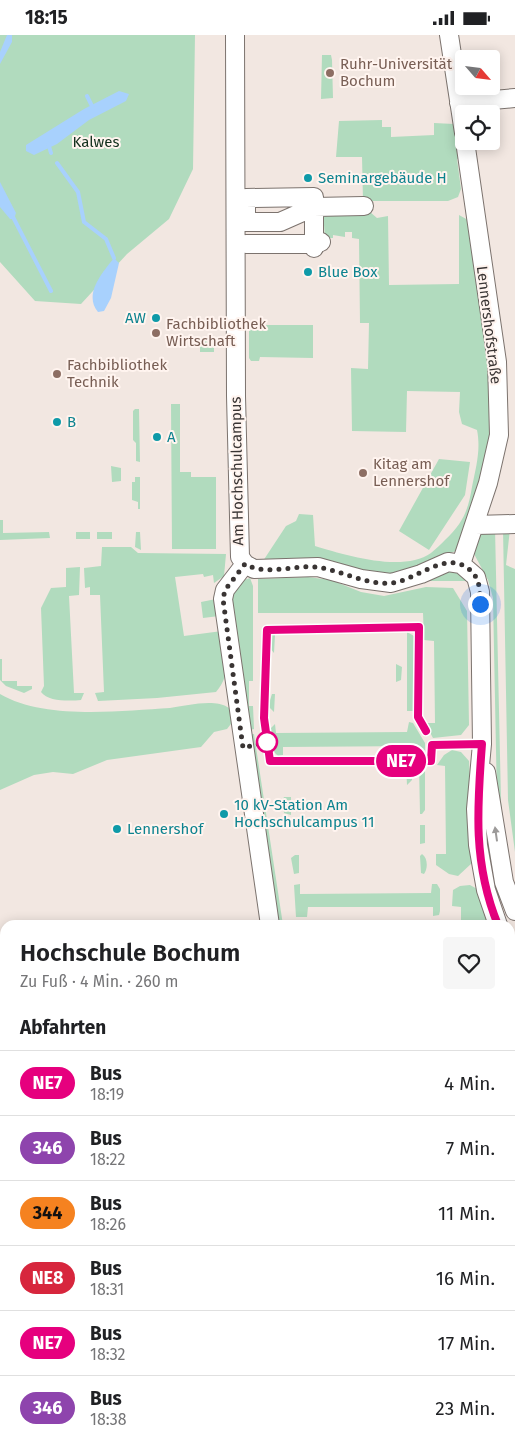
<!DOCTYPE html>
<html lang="de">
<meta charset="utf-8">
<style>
:root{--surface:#fff;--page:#f6f6f6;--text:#202124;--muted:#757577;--line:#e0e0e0}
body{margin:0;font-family:"Fira Sans",sans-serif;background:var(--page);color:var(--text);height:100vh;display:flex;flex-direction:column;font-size:19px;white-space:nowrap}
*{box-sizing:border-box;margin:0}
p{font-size:16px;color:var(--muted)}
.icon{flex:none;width:28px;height:28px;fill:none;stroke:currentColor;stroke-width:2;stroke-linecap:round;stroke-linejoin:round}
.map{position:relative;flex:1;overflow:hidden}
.details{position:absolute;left:0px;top:885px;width:515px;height:531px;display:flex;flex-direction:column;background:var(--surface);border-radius:15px 15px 0 0;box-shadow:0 2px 12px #0003}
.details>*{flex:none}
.badge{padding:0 10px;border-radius:16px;font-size:18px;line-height:32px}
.needle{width:32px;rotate:118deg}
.tools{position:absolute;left:455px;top:15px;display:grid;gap:10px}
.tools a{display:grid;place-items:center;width:45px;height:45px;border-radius:5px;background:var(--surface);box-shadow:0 2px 12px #0003;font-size:25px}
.you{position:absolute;width:25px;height:25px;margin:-12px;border:4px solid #fff;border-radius:50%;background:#1a73e8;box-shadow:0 0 0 8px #1a73e833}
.map>.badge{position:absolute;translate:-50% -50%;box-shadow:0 0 0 2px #fff}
h2{padding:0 20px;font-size:19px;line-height:45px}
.round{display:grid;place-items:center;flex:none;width:52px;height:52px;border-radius:5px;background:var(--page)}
.summary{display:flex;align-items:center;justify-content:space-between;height:85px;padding:0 20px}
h1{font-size:24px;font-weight:600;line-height:38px}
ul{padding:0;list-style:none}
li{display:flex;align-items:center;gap:15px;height:65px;padding:0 20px;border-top:1px solid var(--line)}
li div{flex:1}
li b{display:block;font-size:19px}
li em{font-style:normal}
li .badge{min-width:55px;font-weight:700;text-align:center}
.status{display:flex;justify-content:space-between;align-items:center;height:35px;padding:0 25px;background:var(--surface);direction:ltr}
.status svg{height:14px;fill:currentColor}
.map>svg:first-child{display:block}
.commercial{fill:#eedccb}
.green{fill:#b1dbbe}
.water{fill:#a8d1fd}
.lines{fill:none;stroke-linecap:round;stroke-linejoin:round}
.stream{stroke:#a8d1fd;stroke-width:4}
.minor-casing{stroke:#7c736e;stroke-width:20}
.minor{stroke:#fff;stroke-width:18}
.oneway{fill:#9c9a99}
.line-casing{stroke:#fff;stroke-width:11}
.line{stroke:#e6007e;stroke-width:8}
.walk{stroke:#393433;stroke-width:5;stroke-dasharray:0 9}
.education-dot{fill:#8d6e63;stroke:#fff4ef;stroke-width:2}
.culture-dot{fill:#0f9aa8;stroke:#fff4ef;stroke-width:2}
.stop-dot{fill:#fff;stroke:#e6007e;stroke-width:2.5}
.labels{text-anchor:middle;stroke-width:4;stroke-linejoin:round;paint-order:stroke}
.education-label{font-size:15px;fill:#785e54;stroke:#fff4ef;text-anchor:start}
.park-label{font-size:15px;fill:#13311e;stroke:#fff4ef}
.culture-label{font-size:15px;fill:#0d838f;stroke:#fff4ef;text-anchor:start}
.street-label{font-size:15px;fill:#393433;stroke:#fff4ef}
</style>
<div class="status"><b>18:15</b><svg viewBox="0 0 49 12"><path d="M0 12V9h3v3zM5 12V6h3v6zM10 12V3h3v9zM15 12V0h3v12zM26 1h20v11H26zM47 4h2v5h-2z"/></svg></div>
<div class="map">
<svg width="515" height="1416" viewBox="0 0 515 1416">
<rect width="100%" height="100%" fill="#f2e7e1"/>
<!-- commercial -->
<path class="commercial" d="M0,1078H5V1155L0,1135Z
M510,1082H515V1416H0L2,1219L0,1212V1190L5,1187V1411H510Z"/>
<!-- green -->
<path class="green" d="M0,0H195L193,134L169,184L127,219L81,269L35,266L0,227Z
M322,20H331L332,25L333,63L321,64Z
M382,85V92H391V102L434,100V88L454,89L460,123L457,124L461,154L458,162L448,166H363L362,122H336L339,86Z
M323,177H370L377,183L388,181L389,250L459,249V180L468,185L490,324L491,398L482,447L456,516L439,522L420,533L393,541L263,526L286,491L296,486L299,479L313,480L315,511C345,520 403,538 431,518C436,514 441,509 445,505C463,488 468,476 472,452C476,432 481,415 477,395L462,389L459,377L460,357L407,356L406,397L352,396L351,333L368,334L369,288H360L359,204L352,203V197H345V202L333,200V203H325Z
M258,290H313V323L260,322L259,326H251L249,323V291Z
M200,302H214V317H200Z
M171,369H180V437H191V442H216V514H172Z
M135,374H139L140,427L136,426V408L133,405V376Z
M439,424L470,427L465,460L429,515L399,496Z
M111,431L121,433V446L112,447Z
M135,442H140V474H138V467L132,465V447H135Z
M0,485H3V498L49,497L50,503L0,505Z
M495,493L501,766L505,807L515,856L497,766L493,563L488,545L473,517L478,498Z
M503,494H510L506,530L515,534V817L508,765Z
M76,497H90V504H76Z
M97,497H112V504H97Z
M136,497H140L141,515L135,512Z
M102,512H131L138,518L226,519L224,541L214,548L213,540L204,542L203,539L175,542L184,601L222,596C225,620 233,637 216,657L157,663L98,666L95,658L104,657L100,560H90V552L85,553L84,533L101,531Z
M80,532L79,560L69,561L74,658H84L81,665C70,666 48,667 41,657L44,651L41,573L51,553L66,552V533Z
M445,536L455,537L468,546H419Z
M308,542L331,545L361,557L384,561L426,552L453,553L467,576L469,690L461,700L433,703L425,688H435L434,606L424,605L423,578H258V544Z
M250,543L253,551V646H249V671H253L254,694L246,696L229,568C234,556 237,546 250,543Z
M216,564L219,581L203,583L201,567Z
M407,597L414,601L413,676H407Z
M272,599L275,600L274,618L269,612Z
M0,624H2V646H17V651H32V654L24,658L6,651L0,645Z
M396,629L402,632L401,645L396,647Z
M0,659C44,685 120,676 170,673C187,671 214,663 229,673L234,685L227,694L214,697L201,712L107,725L73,739L53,737L34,740L0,755Z
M272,659H275L274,677L268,671Z
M409,687L413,688L425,708V715L422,719L419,720V711L283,712V720L278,721L274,717L271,693L275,689L276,698L407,697Z
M254,699L283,890H275L246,700Z
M452,715L461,717L469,726L474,820L472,828L458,841L449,839L436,830V819H446L445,731L437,730L444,720Z
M406,730L412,733V745L407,750Z
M419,730L425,731V775L422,779H420Z
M284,762H291V780L284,778L282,766Z
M420,790H425V808L420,809Z
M422,819C428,823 428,834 424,839L421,838L420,821Z
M295,820H299V838L294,839L291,823Z
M300,849V859L431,858L432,849H437L440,854V876L439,880L433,881V872H308L307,882H296L294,850Z
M470,850L479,855L489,890H461V872L452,871L453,855L460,851Z
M510,930C515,942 515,956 510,968Z
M515,1018V1082H510V1021Z
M0,1019H5V1065H0Z"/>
<!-- water -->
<path class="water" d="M7,0H12V7L0,29V17Z
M119,56L129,59L126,66L89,85L57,109L34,120L26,116V110L84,74Z
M0,147L16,178L14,184H10L0,172Z
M114,223L119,228L111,263L104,276L98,277C83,259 103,237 114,223Z"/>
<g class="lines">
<!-- stream -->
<path class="stream" d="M87,61L93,73
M48,108L51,118
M57,128L78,157L84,187L106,204L114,223
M12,180L51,256"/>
<!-- minor casing -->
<g class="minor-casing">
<path id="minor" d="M235,0L236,361L240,522L245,529L254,534L318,532L361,544L391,548L421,539L448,527L461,529L476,542L480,557L481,636L482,709L476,774L478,810L486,855L498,890
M449,0L464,98
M459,68L515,63
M246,186V163L314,162V213
M244,187H280L314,172L364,171
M246,209H314L321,207
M475,490L515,489
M245,529L225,555L223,564L270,890
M461,529L488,448L499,400L497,327L465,106
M486,737L504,847L515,876
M510,917L515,926
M510,983L515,979
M510,1002L515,999
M0,1194L5,1208
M396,1416L397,1411"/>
</g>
<!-- minor -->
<use href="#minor" class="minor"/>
</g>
<!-- one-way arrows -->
<defs><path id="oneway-solid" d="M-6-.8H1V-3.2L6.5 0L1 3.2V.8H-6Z" transform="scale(1.25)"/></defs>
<use class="oneway" href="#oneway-solid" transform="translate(496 799) rotate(-98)"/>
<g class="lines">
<!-- line casing -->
<g class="line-casing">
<path id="line" d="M426,696L418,682L419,592L267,595L264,683L270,726H431L432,710L482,709C477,773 473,829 498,890"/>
</g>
<!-- line -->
<use href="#line" class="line"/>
<!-- walk -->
<path class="walk" d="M267,707L243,713L223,564L225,555L245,529C264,541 294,530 316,532C341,535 365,550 391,548C415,546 443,517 466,532C480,541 480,553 480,569"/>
</g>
<!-- markers -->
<g class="education-dot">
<circle cx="330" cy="38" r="5"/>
<circle cx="156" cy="298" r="5"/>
<circle cx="57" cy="339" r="5"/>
<circle cx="363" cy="438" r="5"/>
</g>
<g class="culture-dot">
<circle cx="308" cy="143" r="5"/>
<circle cx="308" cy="237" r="5"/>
<circle cx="156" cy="283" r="5"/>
<circle cx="57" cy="387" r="5"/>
<circle cx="157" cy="402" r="5"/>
<circle cx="224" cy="779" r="5"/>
<circle cx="117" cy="794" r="5"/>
</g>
<circle class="stop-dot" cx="267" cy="707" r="10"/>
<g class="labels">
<!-- education labels -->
<g class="education-label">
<text x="340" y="34">Ruhr-Universität<tspan x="340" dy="17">Bochum</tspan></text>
<text x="166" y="294">Fachbibliothek<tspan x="166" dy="17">Wirtschaft</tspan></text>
<text x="67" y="335">Fachbibliothek<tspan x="67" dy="17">Technik</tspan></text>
<text x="373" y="434">Kitag am<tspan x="373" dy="17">Lennershof</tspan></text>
</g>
<!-- park labels -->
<g class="park-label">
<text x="96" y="112">Kalwes</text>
</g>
<!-- culture labels -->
<g class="culture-label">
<text x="318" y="148">Seminargebäude H</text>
<text x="318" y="242">Blue Box</text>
<text x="146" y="288" text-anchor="end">AW</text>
<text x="67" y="392">B</text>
<text x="167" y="407">A</text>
<text x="234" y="775">10 kV-Station Am<tspan x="234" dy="17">Hochschulcampus 11</tspan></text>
<text x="127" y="799">Lennershof</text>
</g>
<!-- street labels -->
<g class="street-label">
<text transform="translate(489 290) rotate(83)" y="5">Lennershofstraße</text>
<text transform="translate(237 436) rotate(-91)" y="5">Am Hochschulcampus</text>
</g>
</g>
</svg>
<div class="tools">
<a><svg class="needle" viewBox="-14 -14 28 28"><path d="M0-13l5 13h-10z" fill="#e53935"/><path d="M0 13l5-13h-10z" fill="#757577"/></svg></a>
<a><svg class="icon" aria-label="locate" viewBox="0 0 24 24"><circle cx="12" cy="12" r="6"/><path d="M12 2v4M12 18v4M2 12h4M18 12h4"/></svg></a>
</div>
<div class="you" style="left:480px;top:569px"></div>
<b class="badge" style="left:401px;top:726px;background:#e6007e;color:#fff">NE7</b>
<section class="details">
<div class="summary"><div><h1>Hochschule Bochum</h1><p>Zu Fuß · 4 Min. · 260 m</p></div><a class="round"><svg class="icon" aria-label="heart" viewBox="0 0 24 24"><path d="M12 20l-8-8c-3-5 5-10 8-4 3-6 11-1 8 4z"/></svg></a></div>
<h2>Abfahrten</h2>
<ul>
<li><span class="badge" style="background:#e6007e;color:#fff">NE7</span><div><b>Bus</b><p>18:19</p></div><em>4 Min.</em></li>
<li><span class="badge" style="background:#8e44ad;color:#fff">346</span><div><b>Bus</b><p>18:22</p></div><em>7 Min.</em></li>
<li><span class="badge" style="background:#f58220;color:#111">344</span><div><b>Bus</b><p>18:26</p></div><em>11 Min.</em></li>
<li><span class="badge" style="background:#d7263d;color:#fff">NE8</span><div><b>Bus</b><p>18:31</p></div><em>16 Min.</em></li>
<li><span class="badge" style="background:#e6007e;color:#fff">NE7</span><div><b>Bus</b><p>18:32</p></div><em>17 Min.</em></li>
<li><span class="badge" style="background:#8e44ad;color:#fff">346</span><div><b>Bus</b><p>18:38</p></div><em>23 Min.</em></li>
</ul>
</section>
</div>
